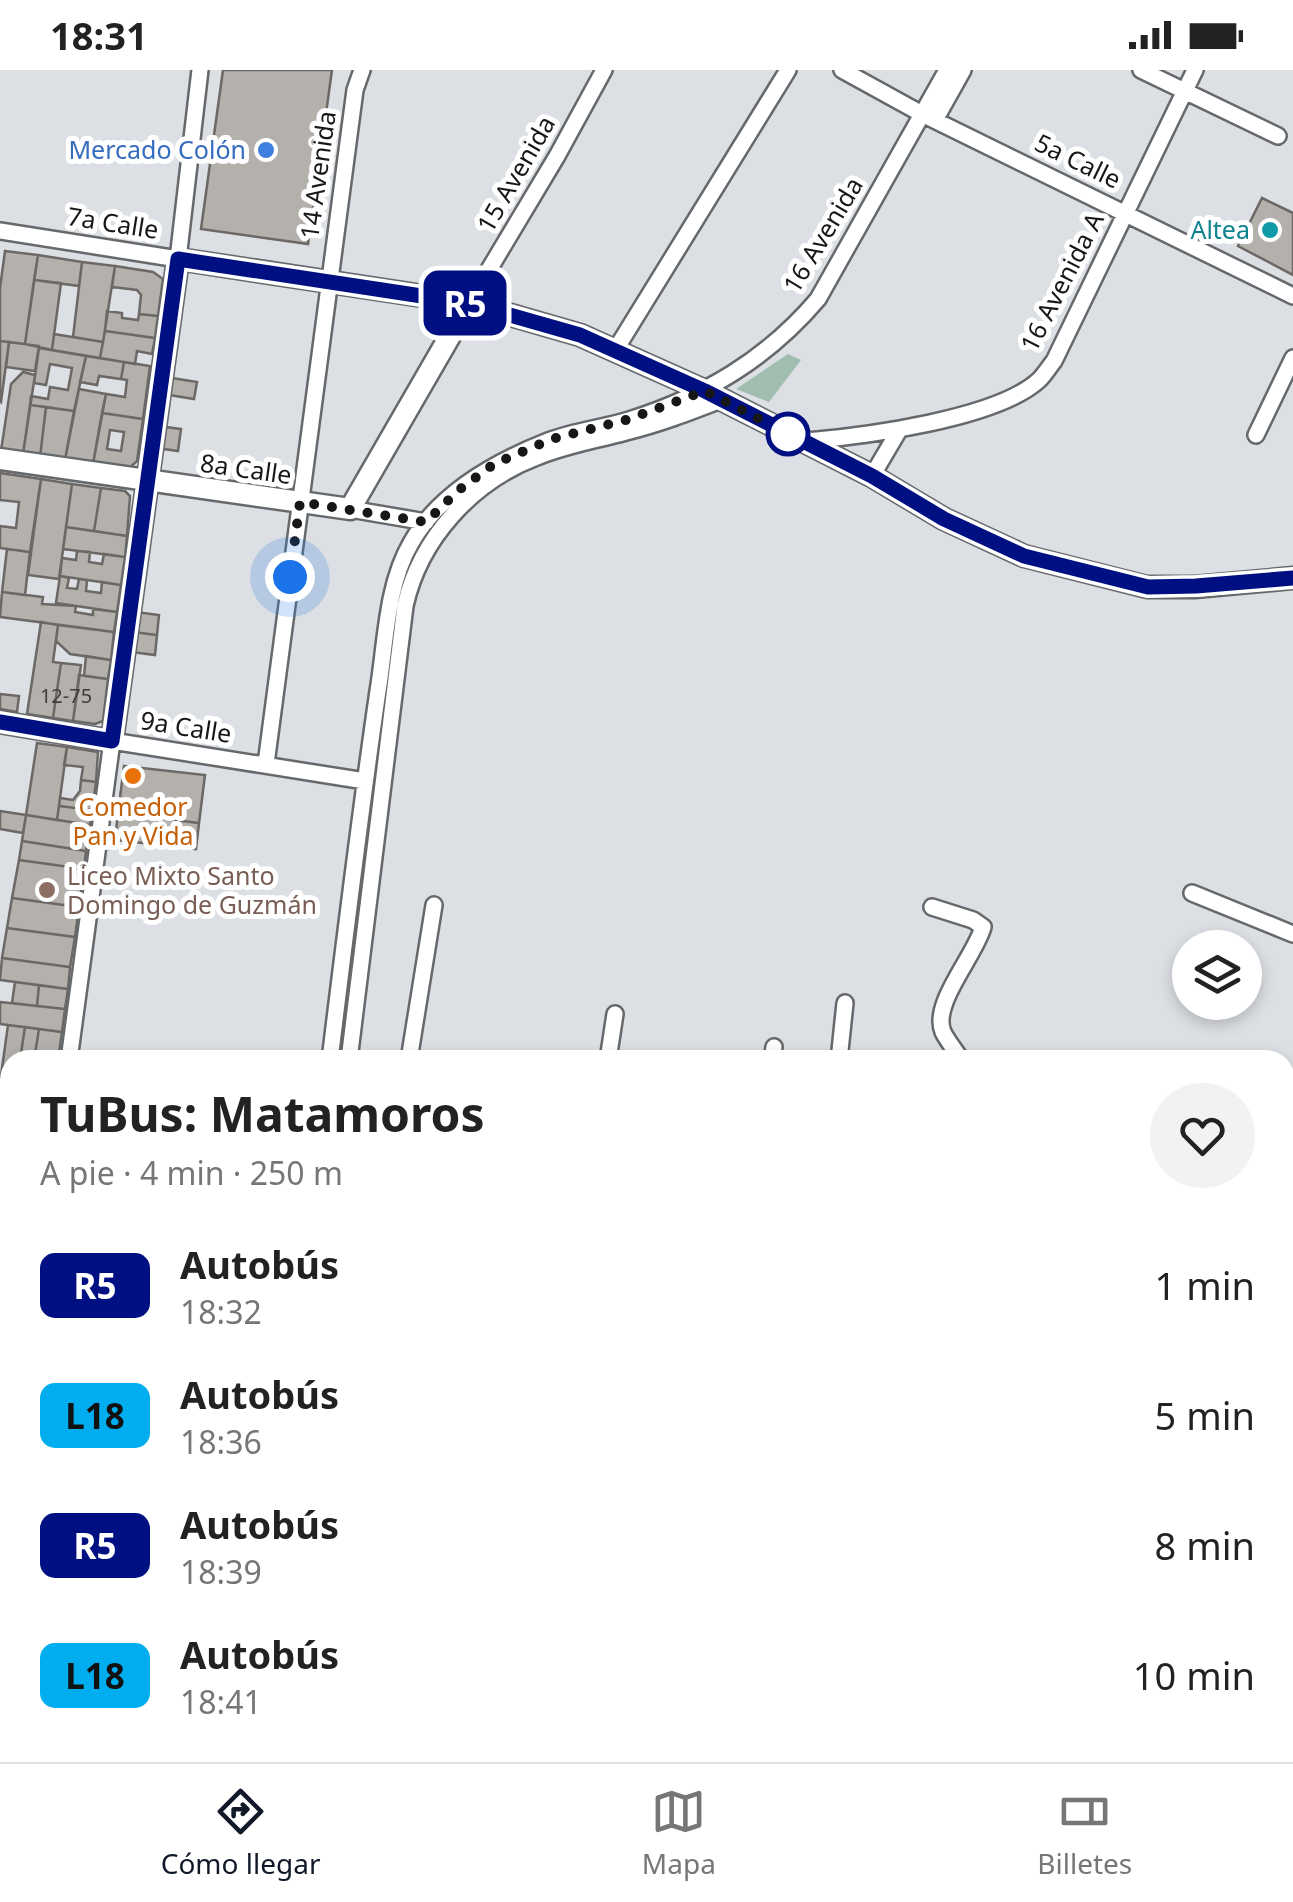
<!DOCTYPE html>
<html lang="es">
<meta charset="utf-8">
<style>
:root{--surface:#fff;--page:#f2f2f2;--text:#222;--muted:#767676;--line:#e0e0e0;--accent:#111827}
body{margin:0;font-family:"Noto Sans",sans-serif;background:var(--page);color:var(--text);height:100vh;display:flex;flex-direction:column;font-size:38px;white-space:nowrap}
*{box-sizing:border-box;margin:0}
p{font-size:32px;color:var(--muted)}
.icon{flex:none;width:55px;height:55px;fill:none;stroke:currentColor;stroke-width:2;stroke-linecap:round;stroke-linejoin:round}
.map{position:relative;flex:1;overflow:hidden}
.side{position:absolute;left:0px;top:980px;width:1295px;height:712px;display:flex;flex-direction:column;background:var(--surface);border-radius:30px 30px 0 0;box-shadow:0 5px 15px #0003}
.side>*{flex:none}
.badge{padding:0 20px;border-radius:15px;font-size:35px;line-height:65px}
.buttons{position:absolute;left:1172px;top:860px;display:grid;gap:20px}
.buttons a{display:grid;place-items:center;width:90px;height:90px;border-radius:50%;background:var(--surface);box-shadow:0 5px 15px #0003;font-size:50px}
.you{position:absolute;width:50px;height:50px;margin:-25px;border:8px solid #fff;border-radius:50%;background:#1a73e8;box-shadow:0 0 0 15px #1a73e833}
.map>.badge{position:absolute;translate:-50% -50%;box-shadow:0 0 0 5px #fff}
.round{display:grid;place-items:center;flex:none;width:105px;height:105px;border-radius:52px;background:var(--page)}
.headline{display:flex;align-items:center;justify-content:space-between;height:170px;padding:0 40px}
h1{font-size:48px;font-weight:700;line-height:75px}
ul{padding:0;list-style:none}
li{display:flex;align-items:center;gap:30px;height:130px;padding:0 40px}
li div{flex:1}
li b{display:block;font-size:38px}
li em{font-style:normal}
li .badge{min-width:110px;font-weight:700;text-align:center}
.status{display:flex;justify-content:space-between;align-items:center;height:70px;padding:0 50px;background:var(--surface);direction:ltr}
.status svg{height:28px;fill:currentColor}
.dock{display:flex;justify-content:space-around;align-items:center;height:140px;border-top:2px solid var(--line);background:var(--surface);font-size:28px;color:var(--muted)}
.dock a{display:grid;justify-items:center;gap:5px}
.dock .active{color:var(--accent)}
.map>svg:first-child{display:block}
.green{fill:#a1bdaf}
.building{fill:#b4b1ad;stroke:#6b6865;stroke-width:2.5;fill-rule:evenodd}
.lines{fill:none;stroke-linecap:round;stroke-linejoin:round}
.minor-casing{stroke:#66696c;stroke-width:20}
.major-casing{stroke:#66696c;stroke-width:25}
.minor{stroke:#fff;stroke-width:15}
.major{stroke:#fff;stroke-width:20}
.line-casing{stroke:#fff;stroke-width:22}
.line{stroke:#000f82;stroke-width:15}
.walk{stroke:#161718;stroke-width:10;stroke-dasharray:0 18}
.shop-dot{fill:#3f7fe0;stroke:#fff;stroke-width:4}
.culture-dot{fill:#0f9aa8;stroke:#fff;stroke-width:4}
.stop-dot{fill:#fff;stroke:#000f82;stroke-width:5}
.food-dot{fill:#e8710a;stroke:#fff;stroke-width:4}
.education-dot{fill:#8d6e63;stroke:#fff;stroke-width:4}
.labels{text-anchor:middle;stroke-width:10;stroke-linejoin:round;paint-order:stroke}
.number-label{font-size:20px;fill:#3e3e3d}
.shop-label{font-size:25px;fill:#366cbe;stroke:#fff;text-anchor:end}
.street-label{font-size:25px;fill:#161718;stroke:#fff}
.culture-label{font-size:25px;fill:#0d838f;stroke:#fff;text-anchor:end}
.food-label{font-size:25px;fill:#c56008;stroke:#fff}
.education-label{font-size:25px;fill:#785e54;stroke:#fff;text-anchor:start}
</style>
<div class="status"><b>18:31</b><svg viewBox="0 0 49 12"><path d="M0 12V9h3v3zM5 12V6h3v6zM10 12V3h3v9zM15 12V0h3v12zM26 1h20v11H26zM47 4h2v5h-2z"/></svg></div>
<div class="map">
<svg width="1293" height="1692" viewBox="0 0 1293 1692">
<rect width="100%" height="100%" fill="#dcdfe3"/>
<!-- green -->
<path class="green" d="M788,284L801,290L769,332L736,319Z"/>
<!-- building -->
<path class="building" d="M223,0H332L308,174L201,159Z
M1262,128L1293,143V205L1238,176Z
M5,181L38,185L25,274L0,271V218Z
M38,185L82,192L79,216L34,210Z
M82,192L115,196L103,272L73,267Z
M115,196L153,202L163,209L158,246L139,244L141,225L137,220L112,217Z
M34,210L61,213L52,280L25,274Z
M107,241L122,243V248L138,250L139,244L158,246L155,268L105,261Z
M105,261L155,268L152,284L137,281L135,294L100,288Z
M54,264L103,272L100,288L52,280Z
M0,271L9,272L1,332L0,331Z
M9,272L39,276L35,301L6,297Z
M39,278L86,286L74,341L30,335L31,326L48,329L50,317L68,320L72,298L50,294L46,315L34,313Z
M86,286L124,292L121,309L99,306L97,315L80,312Z
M124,292L150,296L143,349L102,343L106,324L125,327L127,310L121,309Z
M23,302L35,305L23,384L1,381L11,314Z
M166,307L197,312L194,329L163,324Z
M79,319L106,324L93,394L65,390Z
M30,335L46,337L40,387L23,384Z
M46,337L74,341L65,390L40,387Z
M102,343L143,349L137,391L128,399L93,394ZM110,360L124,362L121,381L107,379Z
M159,356L181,359L178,381L156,378Z
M0,403L41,409L30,482L0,478V456L16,458L19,432L0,430Z
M41,409L72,414L59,509L28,505Z
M72,414L101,418L94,461L66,457Z
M101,418L125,421L130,426L127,466L94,461Z
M66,457L127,466L125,487L63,479Z
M7,479L30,482L25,525L2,522Z
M77,481L90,482L89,492L102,494L104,484L125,487L121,515L60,506L62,488L76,490Z
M60,506L69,508L67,518L77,519L79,509L87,510L86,521L101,523L102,512L121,515L117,542L56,533Z
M2,522L43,527L42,534L76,536L75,542L93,545V539L117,542L114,562L0,547Z
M136,542L159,545L157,565L133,562Z
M41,552L58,555L53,592L61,593L53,648L27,644Z
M58,555L114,562L111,590L70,584L56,571Z
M133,562L157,565L155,585L131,582Z
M86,586L111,590L108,609L84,606Z
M61,593L81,595L73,651L53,648Z
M79,605L108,609L103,651L95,654L73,651Z
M0,624L19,626L17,642L0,639Z
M37,673L67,677L57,750L26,745Z
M67,677L98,682L96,712L81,710L83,697L64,695Z
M124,696L205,705L199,753L118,743Z
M81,710L96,712L92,740L59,736L60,728L73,730L80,721Z
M59,736L92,740L90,755L57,750Z
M0,741L26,745L23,763L0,759Z
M118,743L199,753L196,779L115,770Z
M26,745L90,755L86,781L22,771Z
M22,771L86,781L84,799L19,790Z
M19,790L84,799L79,837L12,828Z
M12,828L79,837L75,867L7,858Z
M7,858L75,867L70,897L2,888Z
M2,888L70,897L68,919L0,910Z
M15,912L39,915L37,936L12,933Z
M39,915L68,919L65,939L37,936Z
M0,932L65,939L62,962L0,954Z
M8,955L25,957L20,990H10V1014L0,1013Z
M25,957L39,959L34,990H20Z
M39,959L62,962L58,990H34Z
M0,1043L10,1044V1162L0,1161Z
M6,1316H10V1498L0,1496V1365Z
M111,1682H146V1692H111Z
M303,1682H338L336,1692H303Z
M1231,1682H1278V1692L1230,1690Z"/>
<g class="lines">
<!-- minor casing -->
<g class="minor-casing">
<path id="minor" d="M842,0L922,44L1293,226
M1141,0L1278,66
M935,50L963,0
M0,161L178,189L200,0
M469,233L557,86L604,0
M616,279L788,0
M1256,365L1293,288
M807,371C864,366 997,349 1039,310C1045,304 1049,297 1054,291L1195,0
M872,406L898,362
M350,439L426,452
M266,694L355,20L362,0
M1192,823L1293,864
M932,837L973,850L983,857C975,886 931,934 943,962C948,972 956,981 961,990
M69,990L112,671L365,711
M330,990C345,867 360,744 378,621C386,573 386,516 411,473C439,423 497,391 548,371C574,361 603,358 629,350C705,326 767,289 818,229L947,0
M349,990L405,536C420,468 473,411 537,387C566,375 597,370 626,362C659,354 690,342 721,330
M409,990L434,835
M608,990L615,944
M772,990L774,977
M839,990L845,933
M0,1029L10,1030
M1285,1096L1293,1097
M1285,1233H1293
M1285,1345L1293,1346
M1285,1469L1293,1470
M0,1509L10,1510
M1285,1587L1293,1588
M1123,1682L1174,1692
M0,1683L58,1692
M240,1692L241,1682
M255,1692L257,1682
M509,1692L510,1682
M737,1692L739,1682
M980,1692L982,1682
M1215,1692L1216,1682"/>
</g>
<!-- major casing -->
<g class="major-casing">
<path id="major" d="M0,389L350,439L469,233
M0,652L112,671L178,189L469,233L580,265L705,321L872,406L944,449L1024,486L1147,517H1195L1293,508"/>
</g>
<!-- minor -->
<use href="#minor" class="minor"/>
<!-- major -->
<use href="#major" class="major"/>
</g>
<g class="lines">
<!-- line casing -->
<g class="line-casing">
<path id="line" d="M0,652L112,671L178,189L468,233L580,265L705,321L872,406L944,449L1024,486L1148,517L1196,516L1293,508"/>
</g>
<!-- line -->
<use href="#line" class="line"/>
<!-- walk -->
<path class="walk" d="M290,507L300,432L426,452L459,420L494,394L552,369L626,350L705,321L788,364"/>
</g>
<!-- markers -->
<circle class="shop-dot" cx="266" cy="80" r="10"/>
<circle class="culture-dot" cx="1270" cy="160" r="10"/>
<circle class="stop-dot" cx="788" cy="364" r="20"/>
<circle class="food-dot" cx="133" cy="706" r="10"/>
<circle class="education-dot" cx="47" cy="820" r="10"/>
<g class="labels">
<!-- number labels -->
<g class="number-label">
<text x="66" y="633">12-75</text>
</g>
<!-- shop labels -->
<g class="shop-label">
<text x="246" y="89">Mercado Colón</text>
</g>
<!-- street labels -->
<g class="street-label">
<text transform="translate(1078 91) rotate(26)" y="9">5a Calle</text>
<text transform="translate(516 104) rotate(-60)" y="9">15 Avenida</text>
<text transform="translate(318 105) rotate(-82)" y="9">14 Avenida</text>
<text transform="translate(113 153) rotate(9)" y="9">7a Calle</text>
<text transform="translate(823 165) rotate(-59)" y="9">16 Avenida</text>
<text transform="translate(1062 212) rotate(-63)" y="9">16 Avenida A</text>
<text transform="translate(246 399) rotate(8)" y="9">8a Calle</text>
<text transform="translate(186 657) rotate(9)" y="9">9a Calle</text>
</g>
<!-- culture labels -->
<g class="culture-label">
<text x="1250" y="169">Altea</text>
</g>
<!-- food labels -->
<g class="food-label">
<text x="133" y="746">Comedor<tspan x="133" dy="29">Pan y Vida</tspan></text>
</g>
<!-- education labels -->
<g class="education-label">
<text x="67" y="815">Liceo Mixto Santo<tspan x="67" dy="29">Domingo de Guzmán</tspan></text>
</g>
</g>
</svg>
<div class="buttons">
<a><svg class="icon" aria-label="layers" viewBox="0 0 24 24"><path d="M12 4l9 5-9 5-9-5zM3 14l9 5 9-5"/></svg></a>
</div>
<div class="you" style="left:290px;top:507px"></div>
<b class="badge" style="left:465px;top:233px;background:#000f82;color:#fff">R5</b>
<section class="side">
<div class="headline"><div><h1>TuBus: Matamoros</h1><p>A pie · 4 min · 250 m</p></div><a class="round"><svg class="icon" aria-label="heart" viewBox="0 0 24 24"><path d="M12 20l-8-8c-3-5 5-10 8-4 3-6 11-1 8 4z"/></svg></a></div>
<ul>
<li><span class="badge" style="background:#000f82;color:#fff">R5</span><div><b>Autobús</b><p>18:32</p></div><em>1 min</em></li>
<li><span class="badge" style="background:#00aeef;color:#111">L18</span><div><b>Autobús</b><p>18:36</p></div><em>5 min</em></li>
<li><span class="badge" style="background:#000f82;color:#fff">R5</span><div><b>Autobús</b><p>18:39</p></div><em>8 min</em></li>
<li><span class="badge" style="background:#00aeef;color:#111">L18</span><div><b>Autobús</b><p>18:41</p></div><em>10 min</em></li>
</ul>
</section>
</div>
<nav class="dock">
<a class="active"><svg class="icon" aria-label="directions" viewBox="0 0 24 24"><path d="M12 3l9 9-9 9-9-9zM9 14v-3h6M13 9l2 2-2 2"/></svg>Cómo llegar</a>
<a><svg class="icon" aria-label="map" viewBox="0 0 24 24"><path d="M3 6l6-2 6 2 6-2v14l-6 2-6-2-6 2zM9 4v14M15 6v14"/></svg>Mapa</a>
<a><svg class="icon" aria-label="tickets" viewBox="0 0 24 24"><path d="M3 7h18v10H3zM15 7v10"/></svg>Billetes</a>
</nav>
